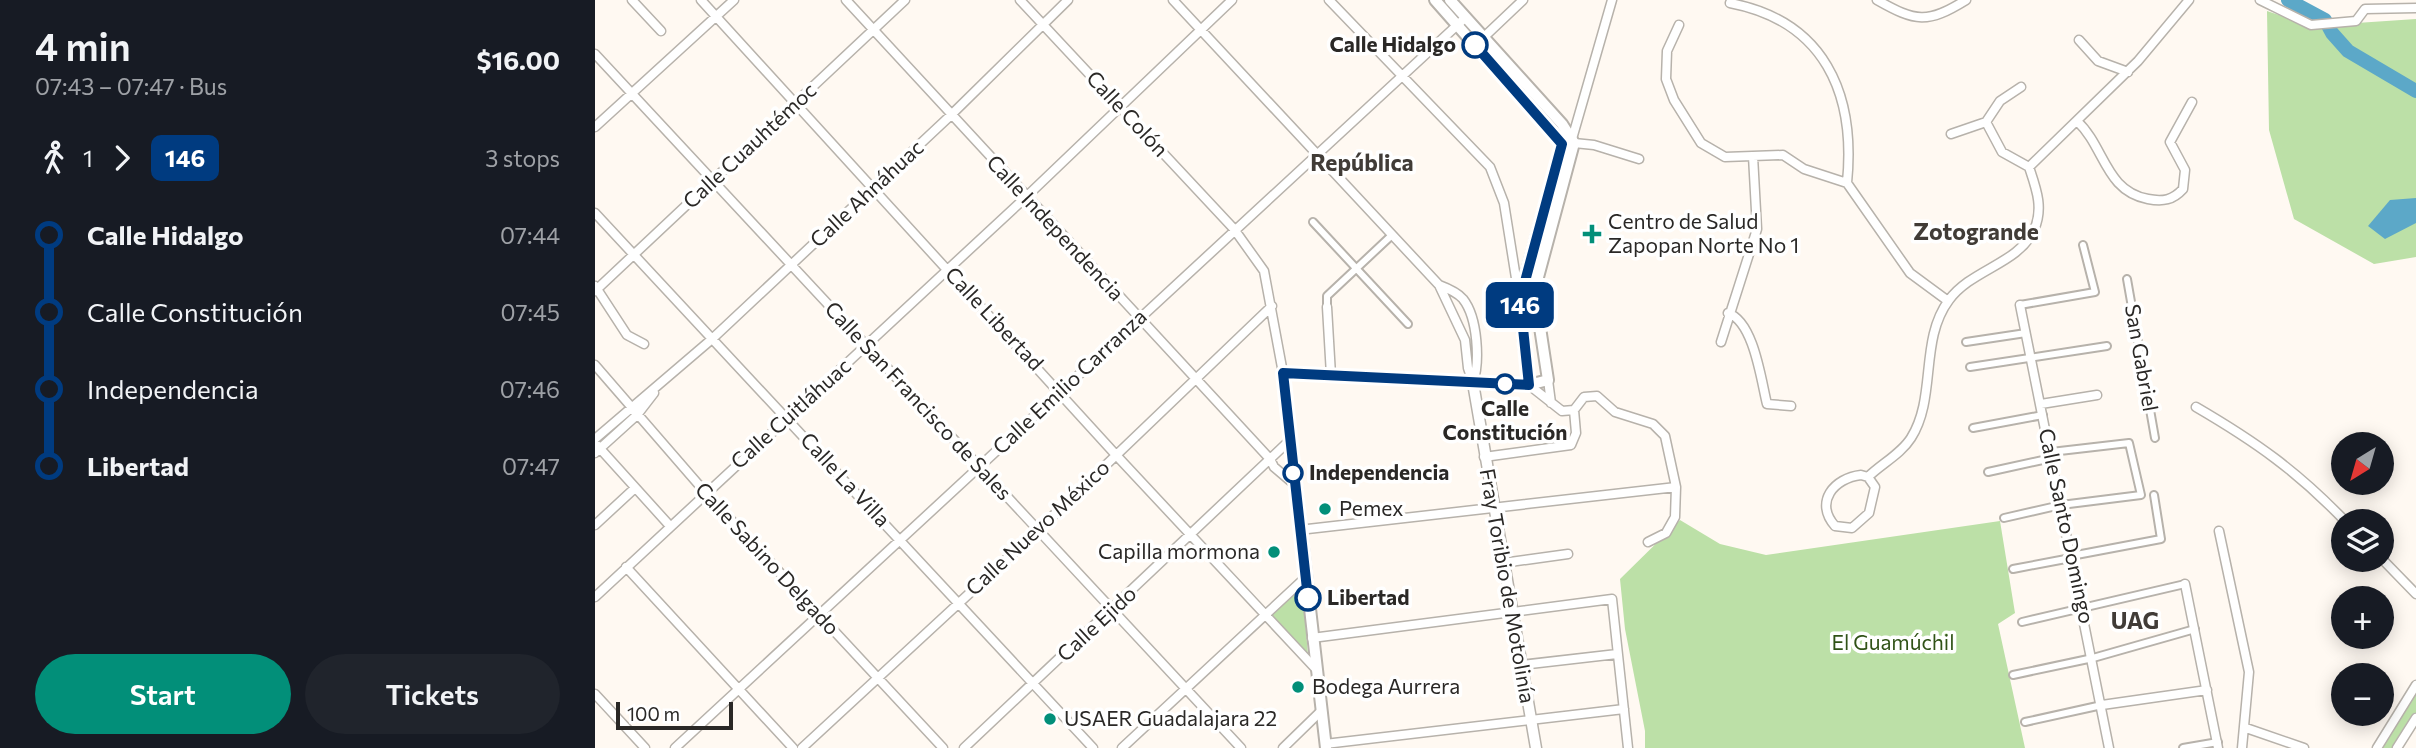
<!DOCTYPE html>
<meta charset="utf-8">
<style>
:root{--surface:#171b24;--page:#20242c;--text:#f1f3f6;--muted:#9ea1a6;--accent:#028f79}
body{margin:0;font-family:Commissioner,sans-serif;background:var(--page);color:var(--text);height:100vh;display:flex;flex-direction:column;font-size:26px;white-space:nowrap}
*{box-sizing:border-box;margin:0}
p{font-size:23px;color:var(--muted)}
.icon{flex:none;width:38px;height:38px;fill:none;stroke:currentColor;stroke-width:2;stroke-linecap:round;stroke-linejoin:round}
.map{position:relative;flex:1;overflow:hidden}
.drawer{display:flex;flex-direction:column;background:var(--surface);width:595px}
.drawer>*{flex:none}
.badge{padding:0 14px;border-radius:10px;font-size:24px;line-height:46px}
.needle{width:46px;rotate:217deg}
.buttons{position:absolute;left:1736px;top:432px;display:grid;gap:14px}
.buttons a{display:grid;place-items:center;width:63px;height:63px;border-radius:50%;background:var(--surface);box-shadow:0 4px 18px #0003;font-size:35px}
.scale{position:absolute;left:21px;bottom:18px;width:117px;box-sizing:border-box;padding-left:7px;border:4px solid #2a2826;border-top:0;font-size:19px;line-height:24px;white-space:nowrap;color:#2a2826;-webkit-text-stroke:5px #fff;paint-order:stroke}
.map>.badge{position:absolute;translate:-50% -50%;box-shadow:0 0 0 4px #fff}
.legs{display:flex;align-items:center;gap:10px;height:77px;padding:0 35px;font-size:23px}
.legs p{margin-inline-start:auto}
.headline{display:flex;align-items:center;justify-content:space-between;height:119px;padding:0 35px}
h1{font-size:38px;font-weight:600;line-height:52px}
.primary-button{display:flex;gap:14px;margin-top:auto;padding:14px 35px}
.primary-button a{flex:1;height:80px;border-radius:42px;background:var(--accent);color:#fff;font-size:28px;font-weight:600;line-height:80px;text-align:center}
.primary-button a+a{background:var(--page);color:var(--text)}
ul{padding:0 35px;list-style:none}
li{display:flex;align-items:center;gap:24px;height:77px;font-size:26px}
li i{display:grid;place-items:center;width:10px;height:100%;margin:0 9px;background:currentColor}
li i::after{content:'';width:18px;height:18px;margin:-9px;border:5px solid;border-radius:50%;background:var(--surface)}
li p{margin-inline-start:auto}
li:first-child i{background:linear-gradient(#0000 50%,currentColor 0)}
li:last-child i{background:linear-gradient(currentColor 50%,#0000 0)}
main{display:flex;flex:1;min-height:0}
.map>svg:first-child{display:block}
.green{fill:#bce0a7}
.water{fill:#5ca8c8}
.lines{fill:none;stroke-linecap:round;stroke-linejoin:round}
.river{stroke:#5ca8c8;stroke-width:14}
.pedestrian-casing{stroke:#b7b2ab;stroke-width:10}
.minor-casing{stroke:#b7b2ab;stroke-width:11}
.tertiary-casing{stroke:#b7b2ab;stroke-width:13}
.secondary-casing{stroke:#b7b2ab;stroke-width:14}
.pedestrian{stroke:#fff;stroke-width:6}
.minor{stroke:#fff;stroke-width:8}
.tertiary{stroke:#fff;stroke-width:10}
.secondary{stroke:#fff;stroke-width:10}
.line-1-casing{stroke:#fff;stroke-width:16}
.line-1{stroke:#003b80;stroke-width:10}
.stop-1-dot{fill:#fff;stroke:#003b80;stroke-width:3.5}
.poi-dot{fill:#028f79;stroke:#fff;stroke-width:2.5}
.labels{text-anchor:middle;stroke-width:7;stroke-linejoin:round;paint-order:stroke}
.stop-label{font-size:21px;font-weight:bold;fill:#2a2826;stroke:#fff;text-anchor:start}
.street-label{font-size:21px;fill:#2a2826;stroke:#fff}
.poi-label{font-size:21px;fill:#2a2826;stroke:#fff;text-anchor:start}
.park-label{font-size:21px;fill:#305217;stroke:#fff}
.neighbourhood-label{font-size:23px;font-weight:bold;fill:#413c37;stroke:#fff}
</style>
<main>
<section class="drawer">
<div class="headline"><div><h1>4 min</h1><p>07:43 – 07:47 · Bus</p></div><b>$16.00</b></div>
<div class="legs"><svg class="icon" aria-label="walk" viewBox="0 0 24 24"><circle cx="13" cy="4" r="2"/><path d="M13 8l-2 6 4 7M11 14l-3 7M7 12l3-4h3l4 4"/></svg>1<svg class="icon" aria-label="forward" viewBox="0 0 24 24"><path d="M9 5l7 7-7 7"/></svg><b class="badge" style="background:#003b80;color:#fff">146</b><p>3 stops</p></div>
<ul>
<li><i style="color:#003b80"></i><b>Calle Hidalgo</b><p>07:44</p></li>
<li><i style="color:#003b80"></i><span>Calle Constitución</span><p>07:45</p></li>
<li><i style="color:#003b80"></i><span>Independencia</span><p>07:46</p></li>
<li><i style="color:#003b80"></i><b>Libertad</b><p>07:47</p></li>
</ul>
<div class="primary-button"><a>Start</a><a>Tickets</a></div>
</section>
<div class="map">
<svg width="1821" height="748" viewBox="0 0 1821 748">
<rect width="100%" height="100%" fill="#fff9f2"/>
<!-- green -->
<path class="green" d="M1672,11L1717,26L1821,19V257L1779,264L1699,219L1674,130Z
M1085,520L1125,544L1171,555L1405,521L1420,613L1403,624L1430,748H1050V731L1030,629L1025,579Z
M707,584L713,655L674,615Z
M1821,690V715L1799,748H1786Z"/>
<!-- water -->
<path class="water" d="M1821,198V223L1790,239L1773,226L1795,200Z"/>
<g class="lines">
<!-- river -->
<path class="river" d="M1693,0L1730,20L1737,33L1753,51L1821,91"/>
<!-- pedestrian casing -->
<g class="pedestrian-casing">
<path id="pedestrian" d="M718,222L813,324
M1532,279L1560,438
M1425,305L1500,292L1488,245
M732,307V296L797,235
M1371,342L1431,333
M1375,367L1512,346
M1378,428L1448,415
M1393,472L1457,458
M1409,518L1466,505L1546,495L1534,443L1456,452
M1476,556L1566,539L1559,495
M1418,569L1476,558
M1427,622L1590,584
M1418,675L1498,658L1600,629
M1430,722L1507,705
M1588,748L1623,742"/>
</g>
<!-- minor casing -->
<g class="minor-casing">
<path id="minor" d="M37,0L66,31
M106,0L521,455L720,668
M251,0L675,459L679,467L699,484
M425,0L639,229L669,271L688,373
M578,0L844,285C852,288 862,292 868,299C883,318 885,362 878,383
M734,0L895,167L909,203L924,297
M1282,0C1321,22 1332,24 1371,0
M1665,0L1716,25L1761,21L1770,9L1821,8
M1135,3C1229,21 1261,93 1252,183
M1084,25L1072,51L1071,79L1079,100L1106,143L1130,157L1188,155L1209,169L1252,183L1315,273L1353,301
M889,37L928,0
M1484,40L1503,61L1533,72
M0,54L646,748
M1482,121C1510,147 1510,191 1553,199C1568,202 1578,200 1588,189L1590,170L1575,142L1597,102
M1391,122L1407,152L1434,167
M0,127L139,0
M1356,134L1391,122L1405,101L1426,87
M977,139L1017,0
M979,143L999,145L1044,159
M0,213L498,748
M844,285L870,340L873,368L878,383
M0,286L32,335L49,344
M0,291L310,0
M1425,305L1514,748
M732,307L736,375
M1133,313C1159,322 1166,380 1172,404L1196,406
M1126,342L1162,229L1158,156
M0,365L110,492L348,748
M953,380L956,403
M934,385L967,411L979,410L989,397L1002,396L1020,412L1058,424L1070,436L1081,487L1080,517L1071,533L1053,542
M1446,404L1502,395
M1601,407C1661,442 1702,471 1751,522
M0,439L117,339L355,116L473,0
M0,443L75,526
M0,453L42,415L59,393
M889,457L976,445L981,433L979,410
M1266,475L1273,477L1280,487L1274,513L1257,528L1240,526C1219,502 1239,478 1266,475Z
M1273,477C1286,464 1306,454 1316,438C1342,397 1324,340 1354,300C1377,269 1423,264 1439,230C1449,208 1441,188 1434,167L1543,61L1594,0
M0,525L40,488
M704,530L1081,487
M1624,531L1654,672L1647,748
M1787,559L1821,594
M908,563L973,554
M31,567L198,748
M1590,584L1623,748
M0,597L431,197L637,0
M717,638L1017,599L1033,748
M926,665L1022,654
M0,694L50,748
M1507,705L1612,690
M1651,728L1709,748
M730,744L1029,709
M80,748L871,17
M207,748L442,531L677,306
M369,748L694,441
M527,748L710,578
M688,748L725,712
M1782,748L1821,685
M1802,748L1821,718"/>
</g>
<!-- tertiary casing -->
<g class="tertiary-casing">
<path id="tertiary" d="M878,383L941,748"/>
</g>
<!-- secondary casing -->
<g class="secondary-casing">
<path id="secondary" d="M840,0L967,144L924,300L934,385
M731,748L688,373L934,385L953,380L941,301L942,281L979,143L967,124L855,0"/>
</g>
<!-- pedestrian -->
<use href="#pedestrian" class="pedestrian"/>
<!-- minor -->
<use href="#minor" class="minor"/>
<!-- tertiary -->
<use href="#tertiary" class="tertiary"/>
<!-- secondary -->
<use href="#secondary" class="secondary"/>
</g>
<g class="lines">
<!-- line-1 casing -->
<g class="line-1-casing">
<path id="line-1" d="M713,598L688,373L934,385L925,300L967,144L880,45"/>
</g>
<!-- line-1 -->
<use href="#line-1" class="line-1"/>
</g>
<!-- markers -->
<g class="stop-1-dot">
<circle cx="880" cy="45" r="12"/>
<circle cx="910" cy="384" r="9"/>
<circle cx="698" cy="473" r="9"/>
<circle cx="713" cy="598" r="12"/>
</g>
<g class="poi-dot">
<path d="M993.5 223.5h7v7h7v7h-7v7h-7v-7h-7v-7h7z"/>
<circle cx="730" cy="509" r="7"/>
<circle cx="679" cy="552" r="7"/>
<circle cx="703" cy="687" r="7"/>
<circle cx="455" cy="719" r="7"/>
</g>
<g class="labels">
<!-- stop labels -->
<g class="stop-label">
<text x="861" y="52" text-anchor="end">Calle Hidalgo</text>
<text x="910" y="416" text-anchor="middle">Calle<tspan x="910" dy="24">Constitución</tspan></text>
<text x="714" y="480">Independencia</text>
<text x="732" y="605">Libertad</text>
</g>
<!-- street labels -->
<g class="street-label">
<text transform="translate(532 114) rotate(47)" y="7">Calle Colón</text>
<text transform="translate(155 146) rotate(-43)" y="7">Calle Cuauhtémoc</text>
<text transform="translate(272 194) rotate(-43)" y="7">Calle Ahnáhuac</text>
<text transform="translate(460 228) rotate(47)" y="7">Calle Independencia</text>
<text transform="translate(399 319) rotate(47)" y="7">Calle Libertad</text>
<text transform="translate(1546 358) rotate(80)" y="7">San Gabriel</text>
<text transform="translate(475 382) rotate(-43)" y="7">Calle Emilio Carranza</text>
<text transform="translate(323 401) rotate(47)" y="7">Calle San Francisco de Sales</text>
<text transform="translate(196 414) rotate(-42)" y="7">Calle Cuitláhuac</text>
<text transform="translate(250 480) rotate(47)" y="7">Calle La Villa</text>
<text transform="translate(1471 526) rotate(78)" y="7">Calle Santo Domingo</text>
<text transform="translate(443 528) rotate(-43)" y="7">Calle Nuevo México</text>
<text transform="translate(172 559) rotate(47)" y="7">Calle Sabino Delgado</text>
<text transform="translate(912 586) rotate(80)" y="7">Fray Toribio de Motolinía</text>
<text transform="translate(502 624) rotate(-43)" y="7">Calle Ejido</text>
</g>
<!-- poi labels -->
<g class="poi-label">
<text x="1013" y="229">Centro de Salud<tspan x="1013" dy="24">Zapopan Norte No 1</tspan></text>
<text x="744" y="516">Pemex</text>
<text x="665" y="559" text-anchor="end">Capilla mormona</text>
<text x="717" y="694">Bodega Aurrera</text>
<text x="469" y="726">USAER Guadalajara 22</text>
</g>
<!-- park labels -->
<g class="park-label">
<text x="1298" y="650">El Guamúchil</text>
</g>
<!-- neighbourhood labels -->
<g class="neighbourhood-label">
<text x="767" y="171">República</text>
<text x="1381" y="240">Zotogrande</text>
<text x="1540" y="629">UAG</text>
</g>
</g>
</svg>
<div class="buttons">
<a><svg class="needle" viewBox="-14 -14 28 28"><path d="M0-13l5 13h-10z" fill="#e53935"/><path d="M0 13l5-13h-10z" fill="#9ea1a6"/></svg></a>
<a><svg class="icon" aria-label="layers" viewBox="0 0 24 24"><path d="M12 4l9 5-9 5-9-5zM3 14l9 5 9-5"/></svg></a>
<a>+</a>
<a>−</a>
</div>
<div class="scale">100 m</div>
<b class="badge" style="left:925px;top:305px;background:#003b80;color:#fff">146</b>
</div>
</main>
